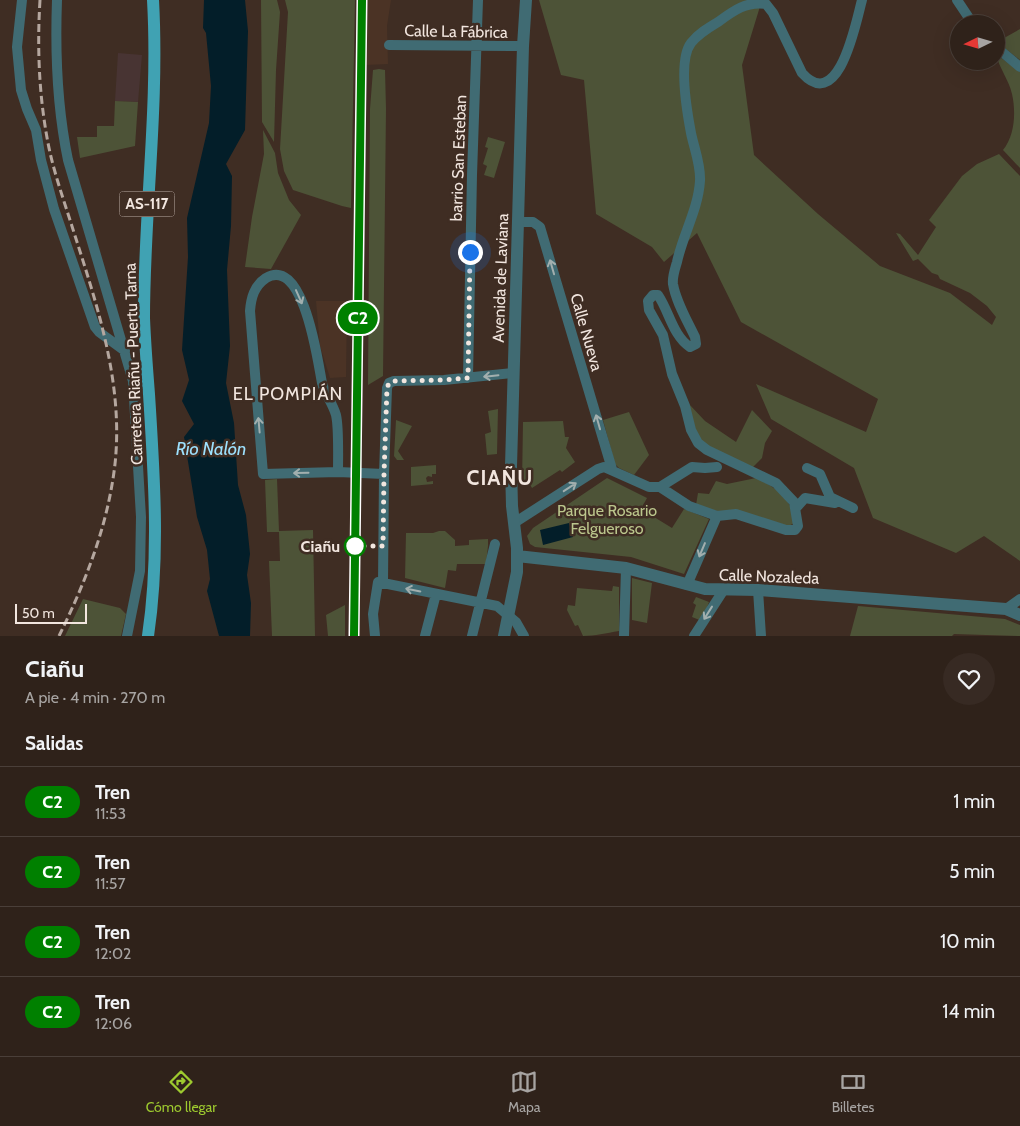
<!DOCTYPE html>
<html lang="es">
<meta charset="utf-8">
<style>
:root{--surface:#2f221a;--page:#372a23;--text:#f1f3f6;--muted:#a7a4a2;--line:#4a3f39;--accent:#9eca2f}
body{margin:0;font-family:Cabin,sans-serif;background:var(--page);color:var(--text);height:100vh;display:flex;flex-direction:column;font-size:19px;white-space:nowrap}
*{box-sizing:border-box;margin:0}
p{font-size:16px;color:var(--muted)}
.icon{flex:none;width:28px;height:28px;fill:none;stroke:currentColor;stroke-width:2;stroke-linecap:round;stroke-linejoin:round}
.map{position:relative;height:636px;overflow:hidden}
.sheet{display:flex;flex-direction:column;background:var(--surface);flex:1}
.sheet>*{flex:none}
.badge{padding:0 10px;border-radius:16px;font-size:18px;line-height:32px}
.needle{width:32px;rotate:265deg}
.tools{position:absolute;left:950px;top:15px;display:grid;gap:10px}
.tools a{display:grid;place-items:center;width:55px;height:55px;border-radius:50%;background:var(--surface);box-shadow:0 5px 20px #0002,0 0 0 1px var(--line);font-size:25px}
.scale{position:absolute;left:15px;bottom:12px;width:72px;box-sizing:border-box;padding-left:5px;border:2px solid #f2e6df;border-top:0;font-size:14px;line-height:18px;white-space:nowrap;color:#f2e6df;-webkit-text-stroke:4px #3f2d23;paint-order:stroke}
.you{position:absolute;width:25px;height:25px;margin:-12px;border:4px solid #fff;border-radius:50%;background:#1a73e8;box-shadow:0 0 0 8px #1a73e833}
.map>.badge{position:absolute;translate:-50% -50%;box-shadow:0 0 0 2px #fff}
h2{padding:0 25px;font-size:19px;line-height:45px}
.round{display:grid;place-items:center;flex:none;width:52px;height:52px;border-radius:26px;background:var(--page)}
.overview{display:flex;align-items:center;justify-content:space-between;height:85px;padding:0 25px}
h1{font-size:24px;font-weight:700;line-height:38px}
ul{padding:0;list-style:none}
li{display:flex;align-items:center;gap:15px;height:70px;padding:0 25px;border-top:1px solid var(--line)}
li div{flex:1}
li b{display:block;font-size:19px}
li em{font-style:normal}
li .badge{min-width:55px;font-weight:700;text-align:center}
.dock{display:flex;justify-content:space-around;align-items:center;height:70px;border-top:1px solid var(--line);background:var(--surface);font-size:14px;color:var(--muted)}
.dock a{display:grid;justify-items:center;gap:2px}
.dock .on{color:var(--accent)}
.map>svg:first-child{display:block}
.commercial{fill:#483433}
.built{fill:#4b3325}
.green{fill:#4d5337}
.water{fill:#031e29}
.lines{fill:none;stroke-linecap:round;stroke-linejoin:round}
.minor{stroke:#406b73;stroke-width:10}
.tertiary{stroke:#406b73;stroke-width:12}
.primary{stroke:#40a2b3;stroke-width:12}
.rail{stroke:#b5a79f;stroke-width:3;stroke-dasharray:8 4;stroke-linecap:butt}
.oneway{stroke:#a2afae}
.line-casing{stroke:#fff;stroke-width:11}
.line{stroke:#008000;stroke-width:8}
.walk{stroke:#f2e6df;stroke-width:5;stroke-dasharray:0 9}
.stop-dot{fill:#fff;stroke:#008000;stroke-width:2.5}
.labels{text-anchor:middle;stroke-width:5;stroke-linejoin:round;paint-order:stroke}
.shield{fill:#3f2d23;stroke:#bcaea7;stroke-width:1}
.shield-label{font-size:15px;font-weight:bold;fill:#f2e6df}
.street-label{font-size:16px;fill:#f2e6df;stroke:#3f2d23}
.park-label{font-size:16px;fill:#bbc68c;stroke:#3f2d23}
.stop-label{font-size:16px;font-weight:bold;fill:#f2e6df;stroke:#3f2d23;text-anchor:end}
.neighbourhood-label{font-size:18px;letter-spacing:1px;fill:#f2e6df;stroke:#3f2d23}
.water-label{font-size:18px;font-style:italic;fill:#9de1fe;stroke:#3f2d23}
.district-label{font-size:21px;font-weight:bold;letter-spacing:1px;fill:#f2e6df;stroke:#3f2d23}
</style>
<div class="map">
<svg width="1020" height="636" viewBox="0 0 1020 636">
<rect width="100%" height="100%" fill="#3f2d23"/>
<!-- commercial -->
<path class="commercial" d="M118,53L142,55L138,102L115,101Z"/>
<!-- built -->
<path class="built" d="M366,0H391L387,26L388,64L365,65Z
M316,301H347L346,377L330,378L320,346Z"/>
<!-- green -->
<path class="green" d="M261,0H277L280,12L276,70L274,142L262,122Z
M285,0H355L351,208L342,206L293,190L284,171L280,149L288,12Z
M539,0H762L742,65L754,155L818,214L880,266L950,293L992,325L996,317L987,306L970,293L940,279L938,275L932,273L918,259L913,261L896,233L900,234L918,255L936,227L929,220L962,176L977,164L999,154L1020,176V561L984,536L956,553L873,518L854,468L771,419L756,384L866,432L878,399L741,322L697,233L664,262L652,247L596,214L584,80L561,75Z
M1020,29V60L997,42Z
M996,54L1020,72V168L1003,150C1015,135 1016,112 1012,94C1009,80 999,68 996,54Z
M379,69L385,70L386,109L383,376L368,385L370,109L373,70Z
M115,101L138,102L135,146L80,158L77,137H97V126H114Z
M263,130L275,153L278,173L289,200L301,215L271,269L245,267L252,217L264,154Z
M488,137L505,142L494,178L484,175L487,166L483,164L488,148L485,147Z
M689,404L705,421L736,442L752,410L772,431L765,443L762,458L752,468C737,461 708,452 699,439C693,428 691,416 689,404Z
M498,409L497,454L487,455L485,434L491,432L488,411Z
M629,412L649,455L634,475L619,468L615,464L603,420Z
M396,420L412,426L398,451L404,460H397L394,456Z
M563,421L565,437H569L566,448L575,462L562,472L560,470L532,488L529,483L522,484L523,422Z
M436,465V474H432V477L428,476L426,478L427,482L433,481V484L411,486V467Z
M607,478L647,498L641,509L672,528L684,509L709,519L684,574L631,557L535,547L530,544L527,536L533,528Z
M756,478C777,488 793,499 794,523L789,526L724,513L696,505L698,493L709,494L716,481L727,484Z
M277,479L279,531L313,530L315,636H272L269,561H280L279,532H267L265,480Z
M439,531H445L455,540V546L469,545V540L488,539V546L486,564H457L456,571L448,570L445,588L405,578L406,533H433Z
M632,578L652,583L647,623L632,620Z
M613,586L619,587V631C606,633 595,636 583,636L578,625L575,626L567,610L568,605L575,606L577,588L612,591Z
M696,597L709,602L702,621L692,617L696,605L693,603Z
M83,599L120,608L126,614L121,636H65Z
M345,605V636H328L326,615Z
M858,606L1005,619L1020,625V636L954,634L952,636H850Z"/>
<!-- water -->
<path class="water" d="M204,0H245L248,31L245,130L226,164L232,176L231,226L227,270L230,346L226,383L234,423L238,485L246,515L250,554L247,575L251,603L250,636H219L207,591L210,579L207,550L197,517L184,437L194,424L182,401L189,380L182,350L188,257L187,218L209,123L211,86L206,33L203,28Z
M569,523L573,537L543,545L540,530Z"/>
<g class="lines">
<!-- minor -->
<path class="minor" d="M22,0L17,47L21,90L27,109L36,130L41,160L54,209L95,327L99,332L125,351
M57,0C55,54 57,107 68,160L133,381L141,517L140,571L127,636
M957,0L973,24
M389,45L523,46
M996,47L1020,67
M518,222H533L540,227L612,469
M468,378L472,175L478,0
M807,468L820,474L830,497L853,508
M338,472C338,457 339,428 336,415C333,404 325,394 322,383C318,363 304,255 266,278C254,286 251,298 250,311L263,474L338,472L384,474
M660,487L689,506L717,516L736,514L786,530H795L798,526L794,502L776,483L707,450L698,443L691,430L685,406L672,374L663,335L649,310L648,301L653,295H658C669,311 673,336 690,347L696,344L695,337C687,320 676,302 673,284C672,277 675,269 677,262C683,234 698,210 700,181C701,165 694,148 691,133C687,112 678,60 691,43C698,34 708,28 718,22C733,11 746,1 766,4L773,13L802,73C839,114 856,22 862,0
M796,508L805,498L835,503
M514,523L598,469L604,467L649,487H660L692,467L705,468L717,467
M383,583L384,474L387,388L389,383L394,381L444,380L513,373
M687,585L717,516
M758,590L761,636
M1006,609L1020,599
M375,636L373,614L378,582L497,606L516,622L524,636
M425,636L436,594
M472,636L495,544
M624,636L626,568
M694,636L723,591"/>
<!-- tertiary -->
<path class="tertiary" d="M517,556L626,568L705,589L758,590L1006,609L1020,615
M504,636L517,572V548L512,506L511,466L523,46L526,0"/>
<!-- primary -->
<path class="primary" d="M148,636C160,555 154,475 149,394C147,369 145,343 144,318C144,212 159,106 153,0"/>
<!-- rail -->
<path class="rail" d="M40,0C37,48 39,96 48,143C53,169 62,195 70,220C95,299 124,380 115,464C108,525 86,581 59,636
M354,636L362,0"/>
</g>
<!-- one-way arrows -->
<defs><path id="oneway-shaft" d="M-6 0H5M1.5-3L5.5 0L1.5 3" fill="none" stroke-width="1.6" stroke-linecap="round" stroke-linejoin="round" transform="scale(1.25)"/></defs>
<g class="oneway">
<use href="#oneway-shaft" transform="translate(552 267) rotate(-106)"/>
<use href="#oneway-shaft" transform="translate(299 297) rotate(66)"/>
<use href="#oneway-shaft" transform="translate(491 376) rotate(174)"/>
<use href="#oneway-shaft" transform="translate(598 422) rotate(-106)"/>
<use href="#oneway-shaft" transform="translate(259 425) rotate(-95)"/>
<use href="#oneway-shaft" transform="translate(301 473) rotate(179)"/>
<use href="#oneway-shaft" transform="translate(570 487) rotate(-33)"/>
<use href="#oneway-shaft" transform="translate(702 550) rotate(113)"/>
<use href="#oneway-shaft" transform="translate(413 590) rotate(-169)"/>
<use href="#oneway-shaft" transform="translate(708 613) rotate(122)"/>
</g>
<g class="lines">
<!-- line casing -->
<g class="line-casing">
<path id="line" d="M354,636L362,0"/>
</g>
<!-- line -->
<use href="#line" class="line"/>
<!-- walk -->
<path class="walk" d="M355,546H383L384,474L387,388L389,383L394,381L444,380L468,378L470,252"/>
</g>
<!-- markers -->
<circle class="stop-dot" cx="355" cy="546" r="10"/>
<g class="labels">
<!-- shield labels -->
<rect class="shield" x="119.5" y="191.5" width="55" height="25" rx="4"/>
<g class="shield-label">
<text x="147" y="209">AS-117</text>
</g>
<!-- street labels -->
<g class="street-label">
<text transform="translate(456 31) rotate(1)" y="6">Calle La Fábrica</text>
<text transform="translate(458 158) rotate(-88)" y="6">barrio San Esteban</text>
<text transform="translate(500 278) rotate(-88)" y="6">Avenida de Laviana</text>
<text transform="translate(587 332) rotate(74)" y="6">Calle Nueva</text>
<text transform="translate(133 364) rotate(-92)" y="6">Carretera Riañu - Puertu Tarna</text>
<text transform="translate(769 576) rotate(2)" y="6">Calle Nozaleda</text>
</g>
<!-- park labels -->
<g class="park-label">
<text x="607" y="516">Parque Rosario<tspan x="607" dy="18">Felgueroso</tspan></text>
</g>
<!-- stop labels -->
<g class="stop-label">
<text x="340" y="552">Ciañu</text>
</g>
<!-- neighbourhood labels -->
<g class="neighbourhood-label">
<text x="288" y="400">EL POMPIÁN</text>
</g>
<!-- water labels -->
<g class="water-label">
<text x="211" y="455">Río Nalón</text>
</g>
<!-- district labels -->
<g class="district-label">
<text x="500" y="485">CIAÑU</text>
</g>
</g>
</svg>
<div class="tools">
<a><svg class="needle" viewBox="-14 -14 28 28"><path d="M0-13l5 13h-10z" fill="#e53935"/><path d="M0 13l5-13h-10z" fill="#a7a4a2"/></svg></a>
</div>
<div class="scale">50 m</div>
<div class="you" style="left:470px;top:252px"></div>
<b class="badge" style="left:358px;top:318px;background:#008000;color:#fff">C2</b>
</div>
<section class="sheet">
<div class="overview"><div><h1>Ciañu</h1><p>A pie · 4 min · 270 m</p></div><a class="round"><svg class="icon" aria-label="heart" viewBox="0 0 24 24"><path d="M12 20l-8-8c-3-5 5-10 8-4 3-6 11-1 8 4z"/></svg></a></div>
<h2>Salidas</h2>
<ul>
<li><span class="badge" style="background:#008000;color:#fff">C2</span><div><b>Tren</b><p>11:53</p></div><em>1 min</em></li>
<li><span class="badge" style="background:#008000;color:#fff">C2</span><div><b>Tren</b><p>11:57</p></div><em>5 min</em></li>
<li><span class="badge" style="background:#008000;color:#fff">C2</span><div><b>Tren</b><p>12:02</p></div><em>10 min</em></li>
<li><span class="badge" style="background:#008000;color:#fff">C2</span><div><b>Tren</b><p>12:06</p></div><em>14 min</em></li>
</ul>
</section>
<nav class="dock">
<a class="on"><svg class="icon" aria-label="directions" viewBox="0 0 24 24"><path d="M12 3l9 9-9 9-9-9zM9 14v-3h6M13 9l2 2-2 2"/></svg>Cómo llegar</a>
<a><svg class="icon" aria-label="map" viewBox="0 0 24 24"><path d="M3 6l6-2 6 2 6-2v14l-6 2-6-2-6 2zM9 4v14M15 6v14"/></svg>Mapa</a>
<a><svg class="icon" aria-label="tickets" viewBox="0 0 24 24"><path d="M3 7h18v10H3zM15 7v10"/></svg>Billetes</a>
</nav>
